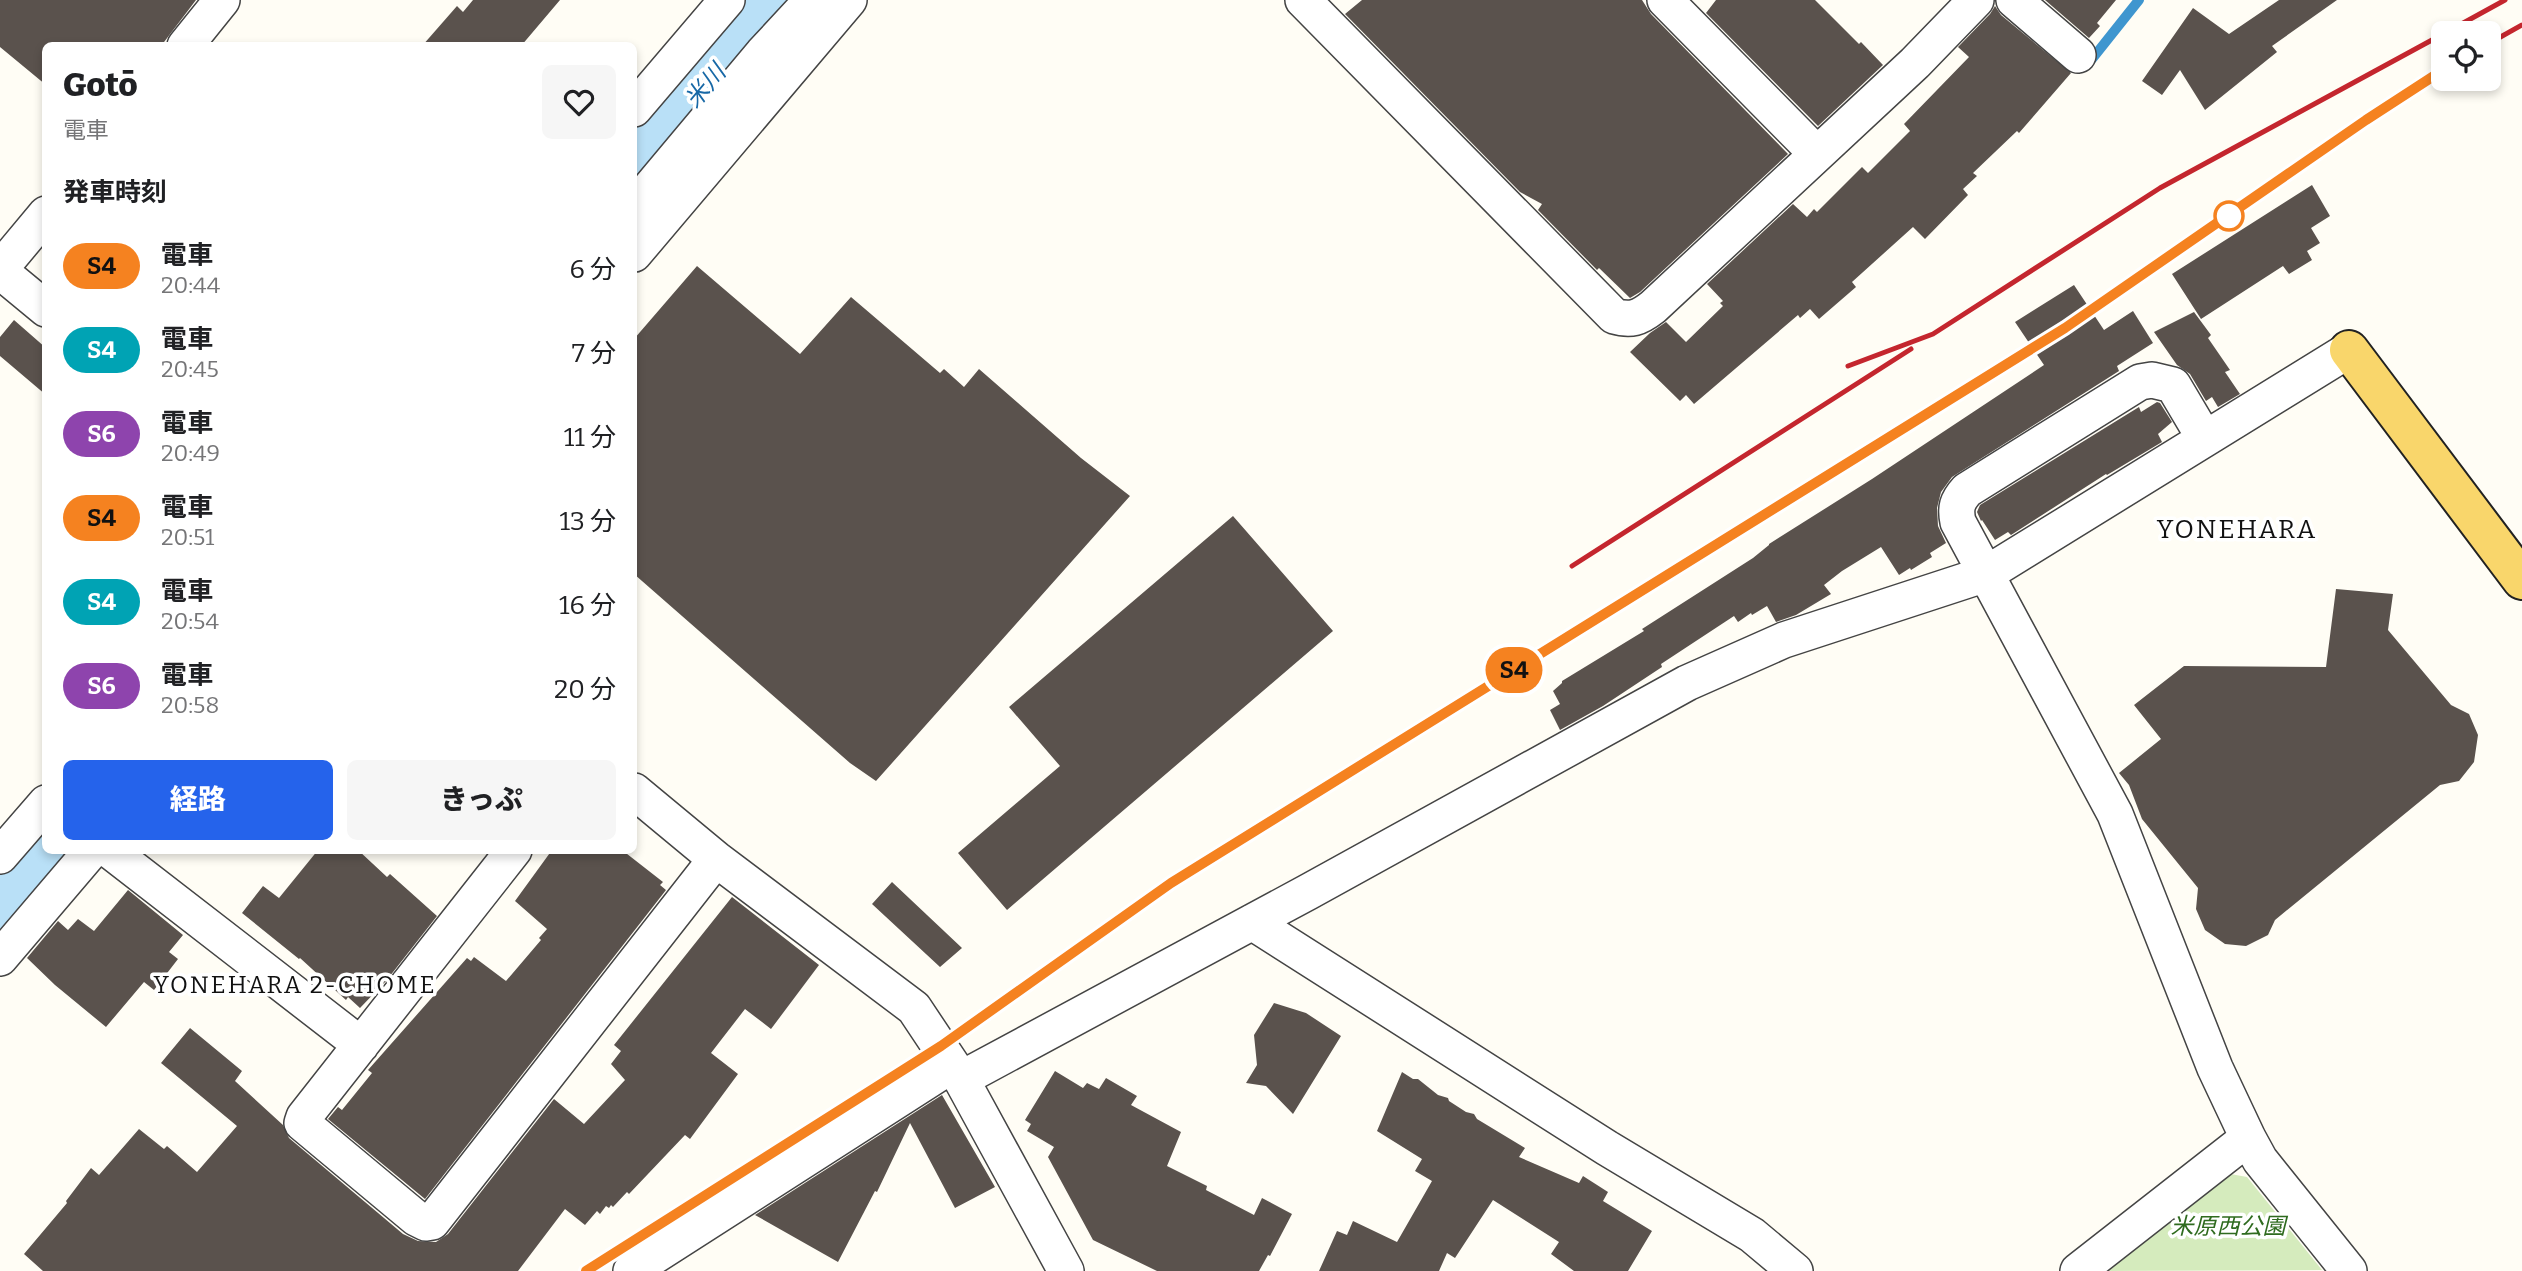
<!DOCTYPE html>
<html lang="ja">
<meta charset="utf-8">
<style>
:root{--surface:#fff;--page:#f6f6f6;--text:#202124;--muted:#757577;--accent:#2563eb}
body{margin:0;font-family:Bitter,"Noto Sans JP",serif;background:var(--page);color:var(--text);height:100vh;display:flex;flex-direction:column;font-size:26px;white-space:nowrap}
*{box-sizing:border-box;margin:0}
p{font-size:23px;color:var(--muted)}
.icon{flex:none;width:38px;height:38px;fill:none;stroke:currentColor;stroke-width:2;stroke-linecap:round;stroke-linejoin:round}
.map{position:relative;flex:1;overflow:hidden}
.panel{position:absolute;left:42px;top:42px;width:595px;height:812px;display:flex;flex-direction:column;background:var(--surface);border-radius:10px;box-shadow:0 4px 10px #0003}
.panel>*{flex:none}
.badge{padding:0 14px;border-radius:23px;font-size:24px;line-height:46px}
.fabs{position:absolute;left:2431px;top:21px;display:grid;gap:14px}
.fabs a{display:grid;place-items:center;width:70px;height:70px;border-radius:10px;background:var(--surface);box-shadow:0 4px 10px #0003;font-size:35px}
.map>.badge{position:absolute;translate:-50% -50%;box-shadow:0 0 0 4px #fff}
h2{padding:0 21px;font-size:26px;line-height:63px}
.round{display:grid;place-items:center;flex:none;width:74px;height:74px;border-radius:10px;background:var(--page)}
.head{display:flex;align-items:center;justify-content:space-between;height:119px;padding:0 21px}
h1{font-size:33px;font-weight:800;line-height:52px}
.button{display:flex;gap:14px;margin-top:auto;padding:14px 21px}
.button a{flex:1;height:80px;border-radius:10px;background:var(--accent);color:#fff;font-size:28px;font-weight:800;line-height:80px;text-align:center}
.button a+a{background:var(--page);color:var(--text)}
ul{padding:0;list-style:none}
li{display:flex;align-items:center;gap:21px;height:84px;padding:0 21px}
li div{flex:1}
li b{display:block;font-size:26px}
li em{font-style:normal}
li .badge{min-width:77px;font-weight:700;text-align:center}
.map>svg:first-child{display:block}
.green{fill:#d5ebbd}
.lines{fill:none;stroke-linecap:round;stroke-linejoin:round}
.stream{stroke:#3f96cf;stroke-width:10}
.river{stroke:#b9e0f7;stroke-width:58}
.building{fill:#5a524d}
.minor-casing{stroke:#444;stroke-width:38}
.major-casing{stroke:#222;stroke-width:42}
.minor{stroke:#fff;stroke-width:35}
.major{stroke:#f9d66b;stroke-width:38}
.rail{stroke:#c4262e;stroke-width:5}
.line-casing{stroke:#fff;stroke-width:16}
.line{stroke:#f58220;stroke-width:10}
.stop-dot{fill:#fff;stroke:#f58220;stroke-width:3.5}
.labels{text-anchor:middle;stroke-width:7;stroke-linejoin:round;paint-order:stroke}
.park-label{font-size:23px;font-style:italic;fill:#2f6b1f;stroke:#fff}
.water-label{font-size:24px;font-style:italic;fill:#1768a6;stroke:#fff}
.neighbourhood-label{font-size:24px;letter-spacing:2px;fill:#111;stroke:#fff}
.quarter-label{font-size:26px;letter-spacing:2px;fill:#111;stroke:#fff}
</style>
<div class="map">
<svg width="2522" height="1271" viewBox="0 0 2522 1271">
<rect width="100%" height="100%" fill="#fffdf5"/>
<!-- green -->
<path class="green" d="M2225,1173L2247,1177L2322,1270L2098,1271Z"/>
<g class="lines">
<!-- stream -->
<path class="stream" d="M2092,59L2139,0"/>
<!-- river -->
<path class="river" d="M634,171L776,0
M0,917L58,850"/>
</g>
<!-- building -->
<path class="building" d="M0,0H196L161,46H46V85L0,47Z
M473,0H560L521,46H422L457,6L463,12Z
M1362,0H1642L1651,14L1788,154L1640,292L1630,298L1599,268L1597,270L1538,210L1542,204L1520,192L1345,14Z
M1716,0H1815L1859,44L1861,42L1883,65L1818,126L1706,13Z
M2045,0H2116L2097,23L2100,26L2089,38Z
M2279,0H2337L2272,46L2277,52L2205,110L2180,70L2162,95L2142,81L2193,8L2229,34Z
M1995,6L2001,15L2071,73L2019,133L2017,131L1973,173L1977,176L1963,189L1968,195L1925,239L1913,227L1852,282L1856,287L1819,319L1810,309L1800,318L1798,315L1694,404L1686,395L1680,401L1630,352L1650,333L1666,322L1686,342L1723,306L1720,303L1723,301L1707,284L1793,204L1807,217L1814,209L1817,212L1862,167L1868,173L1910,131L1904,124L1969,57L1958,47L1990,14Z
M2312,185L2330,216L2311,228L2320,243L2307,251L2312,260L2289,274L2283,266L2201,319L2172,274Z
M697,266L800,354L851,297L940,373L944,369L964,387L979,369L1081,458L1130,496L876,781L850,763L634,574V339Z
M2074,285L2104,330L2133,311L2153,343L2117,366L2119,371L1952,477L1941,492L1937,508L1938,526L1946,543L1930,553L1932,557L1911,570L1910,568L1899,575L1881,547L1842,571L1824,585L1831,594L1796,615L1776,622L1767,606L1752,615L1751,613L1738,622L1734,616L1661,664L1662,667L1603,706L1560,730L1550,710L1560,704L1553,691L1562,683V681L1644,631L1642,629L1753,558L1769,545V544L1872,479L2044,365L2015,322Z
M2194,312L2211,335L2208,338L2230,370L2225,372L2240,394L2218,407L2212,397L2206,401L2190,374L2177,365L2154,332Z
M14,320L46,348V395L0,356V337Z
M2157,402L2160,403L2172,422L2158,434L2162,442L2107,475L2106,474L2011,535L2008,532L1995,540L1982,520L1981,521L1977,512L1980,505L2139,407L2141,412Z
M1233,516L1333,631L1007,910L958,853L1060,766L1009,707Z
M2336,589L2393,594L2388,630L2451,705L2469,714L2478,735L2474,762L2459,781L2440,785L2275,920L2268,935L2246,946L2225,944L2205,930L2196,909L2198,888L2142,819L2129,785L2119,773L2161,739L2134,705L2184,666L2326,667Z
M318,850H358L387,877L390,874L437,916L386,981L360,1008L348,997L346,1000L300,958L299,959L242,913L263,886L279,898Z
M552,850H622L663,882L660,885L666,890L425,1199L328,1119L338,1107L342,1110L372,1073L368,1070L467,958L471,961L474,957L506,981L541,940L539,938L547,929L515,901Z
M892,882L962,948L940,967L872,904Z
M128,890L183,935L169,952L178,959L154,990L144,982L106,1027L55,985L27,958L58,921L68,930L78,919L94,931Z
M732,897L819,965L771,1029L745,1009L711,1053L738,1074L690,1139L685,1135L629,1194L627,1192L613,1207L611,1205L609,1208L606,1206L600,1214L597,1211L585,1225L565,1209L518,1271H43L24,1254L67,1203L66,1201L91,1168L99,1175L139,1129L164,1149L167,1146L197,1172L237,1126L161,1063L190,1028L242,1071L235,1081L283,1125L289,1138L403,1234L418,1241L436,1242L448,1234L554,1099L584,1124L625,1080L611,1064L621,1051L614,1045Z
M1274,1003L1306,1013L1341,1036L1293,1114L1266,1086L1246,1083L1257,1065L1254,1035Z
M1055,1071L1083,1088L1087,1083L1099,1089L1106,1078L1137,1096L1131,1105L1181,1132L1167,1166L1207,1186L1206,1190L1254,1215L1262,1198L1292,1214L1270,1256L1268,1255L1259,1271H1157L1093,1240L1048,1157L1054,1147L1027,1131L1031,1124L1025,1120Z
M1402,1072L1413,1079H1418L1438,1095L1448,1098L1449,1101L1466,1112L1474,1114L1477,1119L1525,1148L1519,1157L1579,1183L1583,1176L1608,1192L1603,1201L1652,1231L1628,1271H1574L1551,1254L1559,1242L1493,1200L1455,1258L1447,1253L1439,1271H1319L1337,1231L1347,1235L1353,1221L1397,1242L1432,1181L1415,1171L1422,1159L1377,1131Z
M942,1095L995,1187L955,1208L910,1123L877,1192L875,1191L838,1262L755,1215Z"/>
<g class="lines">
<!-- minor casing -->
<g class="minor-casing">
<path id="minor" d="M1303,0L1614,316C1631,321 1639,318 1653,307L1915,63L1976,0
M1665,0L1817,154
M2014,0L2078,55
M185,46L222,0
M634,109L727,0
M634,207L763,53L812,0
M634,254L849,0
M0,269L46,214
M0,271L46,309
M2205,439L2173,385L2152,380L2140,382L1967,490C1957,501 1955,508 1958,522L2115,814L2215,1068L2248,1138L2260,1160L2349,1271
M634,791L716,859L914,1008L960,1077L1066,1271
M109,850L361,1045
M514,850L304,1117L302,1123L416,1218L426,1223L432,1222L716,859
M0,856L46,803
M1252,922L1607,1148L1752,1235L1795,1271
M0,958L92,850
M961,1079L1308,892L1687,683L1784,640L1986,574L2349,350
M631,1271L952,1065
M2078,1271L2248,1138"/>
</g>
<!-- major casing -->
<g class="major-casing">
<path id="major" d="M2349,350L2522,580"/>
</g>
<!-- minor -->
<use href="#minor" class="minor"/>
<!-- major -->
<use href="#major" class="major"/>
<!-- rail -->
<path class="rail" d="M2445,33L2505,0
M2488,44L2522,25
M1848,366L1933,334L2160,188L2443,34
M1572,566L1911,349
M586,1271L941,1046L1171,882L2065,328L2366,119L2443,70"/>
</g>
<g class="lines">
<!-- line casing -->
<g class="line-casing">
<path id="line" d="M586,1271L941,1046L1171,883L2065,328L2366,120L2443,70"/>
</g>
<!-- line -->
<use href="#line" class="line"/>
</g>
<!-- markers -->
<circle class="stop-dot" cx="2229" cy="216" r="14"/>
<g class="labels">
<!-- park labels -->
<g class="park-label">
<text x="2228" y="1234">米原西公園</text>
</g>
<!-- water labels -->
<g class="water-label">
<text transform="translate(705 86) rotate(-50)" y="8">米川</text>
</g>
<!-- neighbourhood labels -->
<g class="neighbourhood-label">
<text x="295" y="993">YONEHARA 2-CHOME</text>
</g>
<!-- quarter labels -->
<g class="quarter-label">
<text x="2237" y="538">YONEHARA</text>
</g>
</g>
</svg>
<div class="fabs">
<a><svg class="icon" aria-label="locate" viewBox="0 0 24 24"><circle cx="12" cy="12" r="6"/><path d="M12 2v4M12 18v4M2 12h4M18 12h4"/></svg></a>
</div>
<b class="badge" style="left:1514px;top:670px;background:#f58220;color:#111">S4</b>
<section class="panel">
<div class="head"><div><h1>Gotō</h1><p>電車</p></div><a class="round"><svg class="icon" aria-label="heart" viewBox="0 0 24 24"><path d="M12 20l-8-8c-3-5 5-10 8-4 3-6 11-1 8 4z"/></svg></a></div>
<h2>発車時刻</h2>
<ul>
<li><span class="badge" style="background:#f58220;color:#111">S4</span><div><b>電車</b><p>20:44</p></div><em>6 分</em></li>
<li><span class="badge" style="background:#00a3b4;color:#fff">S4</span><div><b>電車</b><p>20:45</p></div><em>7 分</em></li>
<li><span class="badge" style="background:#8e44ad;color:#fff">S6</span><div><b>電車</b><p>20:49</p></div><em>11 分</em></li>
<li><span class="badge" style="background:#f58220;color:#111">S4</span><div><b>電車</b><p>20:51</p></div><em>13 分</em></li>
<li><span class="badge" style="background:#00a3b4;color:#fff">S4</span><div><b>電車</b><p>20:54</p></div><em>16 分</em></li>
<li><span class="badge" style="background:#8e44ad;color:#fff">S6</span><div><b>電車</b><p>20:58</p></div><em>20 分</em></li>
</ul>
<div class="button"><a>経路</a><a>きっぷ</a></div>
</section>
</div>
